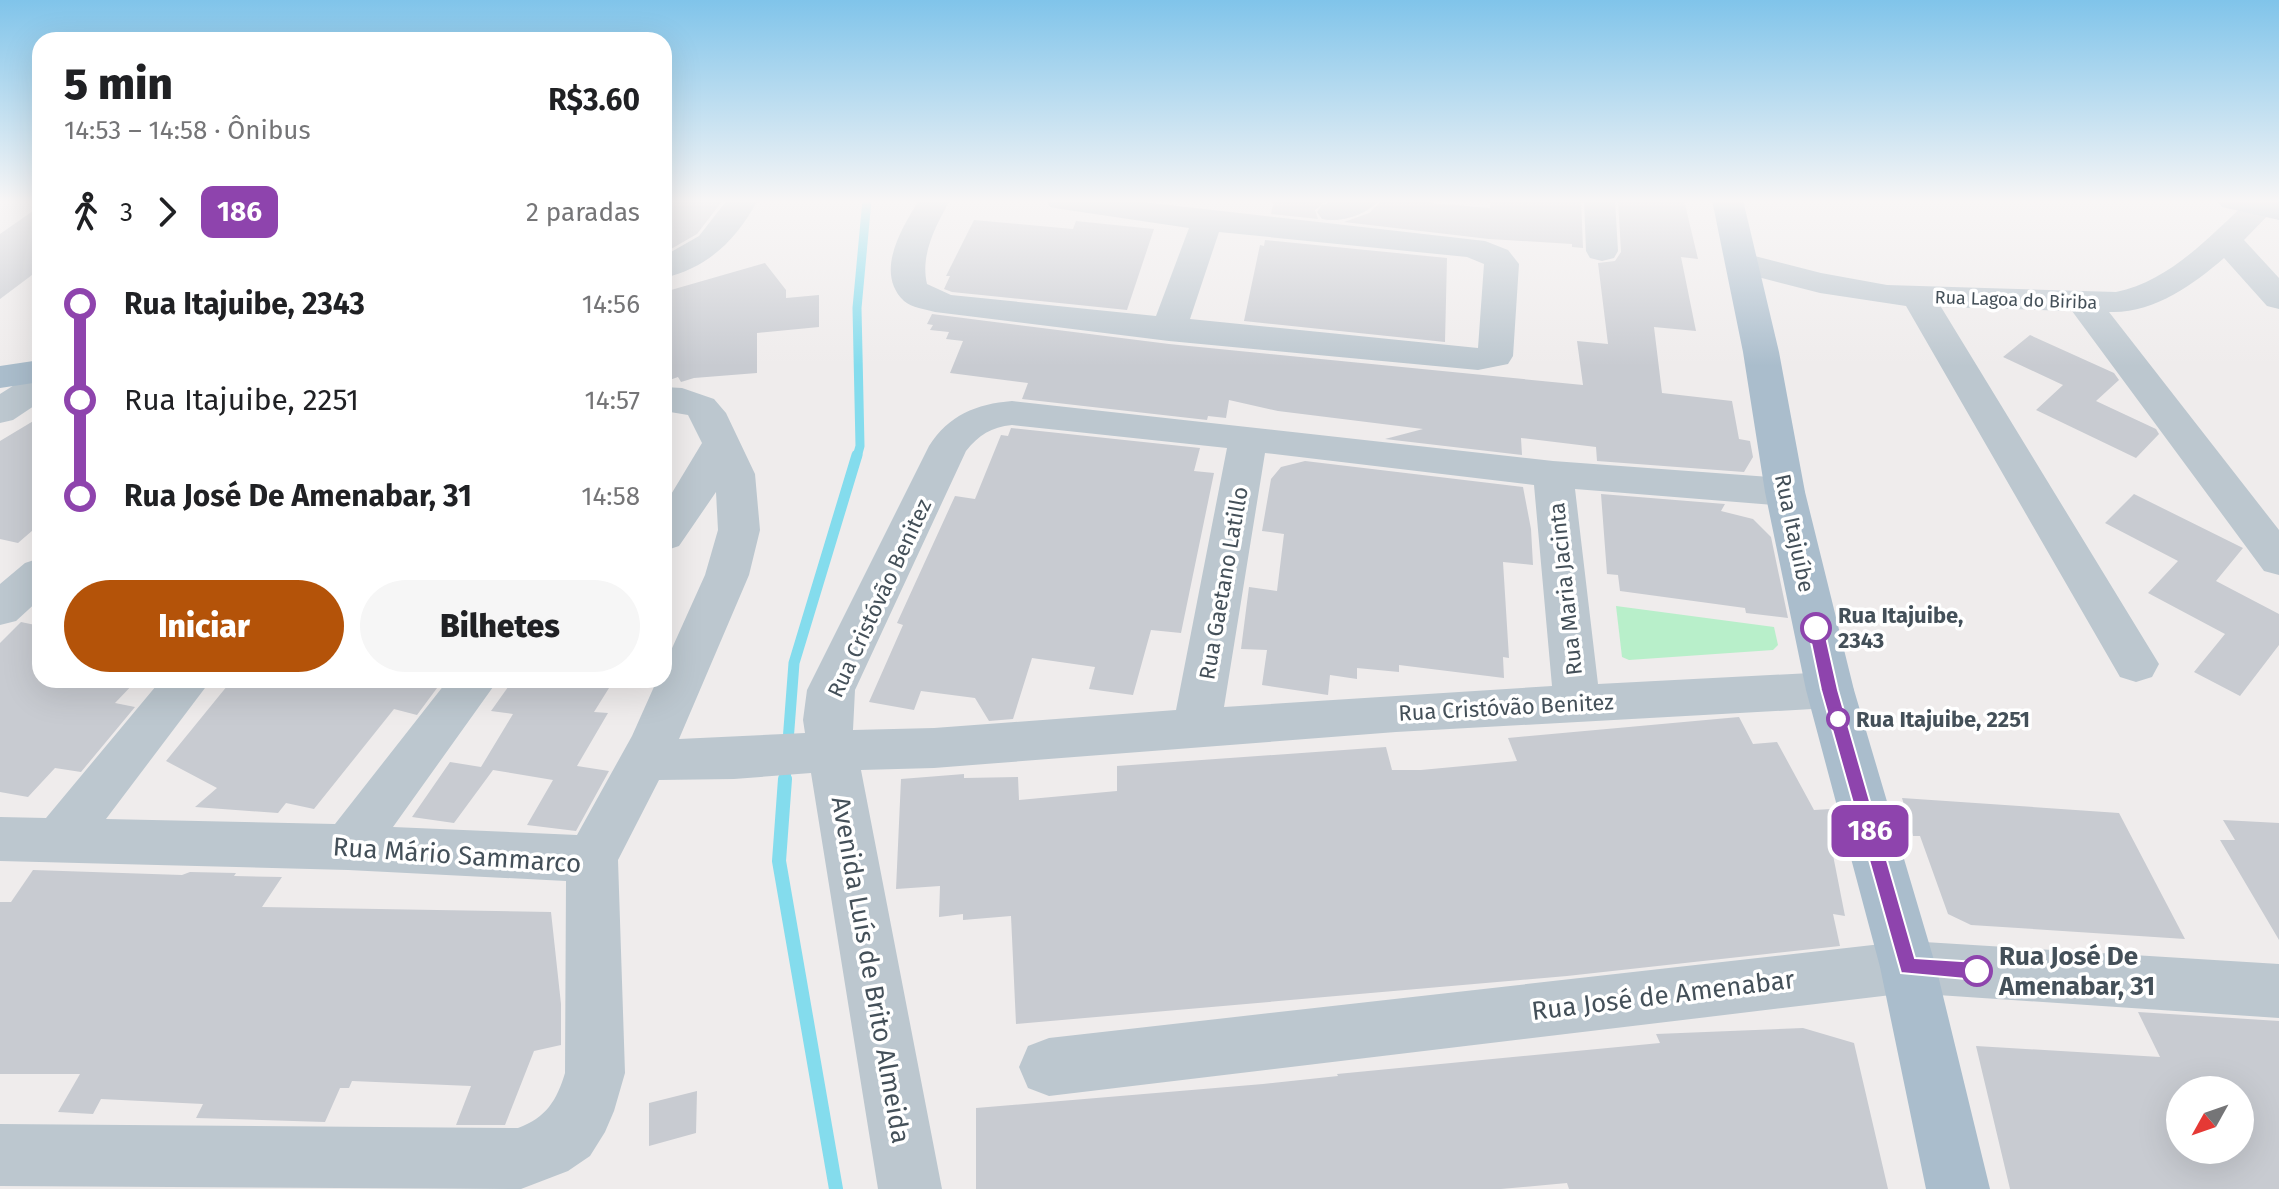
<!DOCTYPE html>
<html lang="pt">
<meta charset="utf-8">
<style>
:root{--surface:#fff;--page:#f6f6f6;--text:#202124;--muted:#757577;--accent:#b45309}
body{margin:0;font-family:"Fira Sans",sans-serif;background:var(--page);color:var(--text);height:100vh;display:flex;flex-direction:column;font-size:30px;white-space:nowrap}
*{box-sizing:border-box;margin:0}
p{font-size:26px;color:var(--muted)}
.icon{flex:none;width:44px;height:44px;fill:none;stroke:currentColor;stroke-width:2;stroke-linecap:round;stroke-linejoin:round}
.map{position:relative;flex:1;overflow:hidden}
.details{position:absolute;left:32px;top:32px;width:640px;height:656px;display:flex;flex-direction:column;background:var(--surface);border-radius:24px;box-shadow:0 8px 32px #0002}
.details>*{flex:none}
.badge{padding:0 16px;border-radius:12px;font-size:28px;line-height:52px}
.needle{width:52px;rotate:230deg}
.controls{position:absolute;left:2166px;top:1076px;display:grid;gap:16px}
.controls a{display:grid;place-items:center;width:88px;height:88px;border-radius:50%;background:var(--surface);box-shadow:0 8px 32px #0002;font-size:40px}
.map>.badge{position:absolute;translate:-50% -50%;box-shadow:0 0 0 4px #fff}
.legs{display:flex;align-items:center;gap:12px;height:88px;padding:0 32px;font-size:26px}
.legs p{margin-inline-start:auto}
.headline{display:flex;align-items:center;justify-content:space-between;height:136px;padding:0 32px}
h1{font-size:44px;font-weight:800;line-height:60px}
.primary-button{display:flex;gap:16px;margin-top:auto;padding:16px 32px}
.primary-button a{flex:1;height:92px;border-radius:48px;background:var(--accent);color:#fff;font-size:32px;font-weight:800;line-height:92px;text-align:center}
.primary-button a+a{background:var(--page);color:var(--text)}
ul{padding:0 32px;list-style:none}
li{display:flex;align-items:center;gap:28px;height:96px;font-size:30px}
li i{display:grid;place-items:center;width:12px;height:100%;margin:0 10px;background:currentColor}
li i::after{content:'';width:20px;height:20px;margin:-10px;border:6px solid;border-radius:50%;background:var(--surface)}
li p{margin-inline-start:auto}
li:first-child i{background:linear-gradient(#0000 50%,currentColor 0)}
li:last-child i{background:linear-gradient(currentColor 50%,#0000 0)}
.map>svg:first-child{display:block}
.green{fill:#b8efca}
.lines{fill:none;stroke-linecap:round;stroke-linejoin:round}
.stream-far2{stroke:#84dced;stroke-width:9}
.stream-far1{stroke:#84dced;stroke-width:11}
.stream{stroke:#84dced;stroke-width:14}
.building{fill:#c8cbd1;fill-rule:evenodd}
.minor{fill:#bcc7cf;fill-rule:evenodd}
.major{fill:#aabdcc;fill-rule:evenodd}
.line-1{fill:#8e44ad;stroke:#fff;stroke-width:2}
.stop-1-dot{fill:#fff;stroke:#8e44ad;stroke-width:4}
.labels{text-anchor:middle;stroke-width:7;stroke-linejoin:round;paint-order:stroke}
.far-street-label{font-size:18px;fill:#445059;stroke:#fff}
.street-label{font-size:22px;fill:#445059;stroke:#fff}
.stop-label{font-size:22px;font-weight:bold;fill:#445059;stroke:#fff;text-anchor:start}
.near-street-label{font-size:26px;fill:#445059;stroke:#fff}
.near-stop-label{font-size:26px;font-weight:bold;fill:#445059;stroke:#fff;text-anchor:start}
</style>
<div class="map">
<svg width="2279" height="1189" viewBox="0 0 2279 1189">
<rect width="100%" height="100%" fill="#efecec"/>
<!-- green -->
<path class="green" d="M1616,606L1774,627L1778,645L1773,650L1629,660L1622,657Z"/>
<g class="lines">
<!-- stream-far2 -->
<path class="stream-far2" d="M857,457L860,446L857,308L867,200"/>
<!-- stream-far1 -->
<path class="stream-far1" d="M785,781L794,663L857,455"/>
<!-- stream -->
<path class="stream" d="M785,779L779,861L836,1189"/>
</g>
<!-- building -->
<path class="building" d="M668,200H723L697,234L664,253V202Z
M1274,200H1328L1315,210L1318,219L1271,214Z
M1382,200H1431V203L1490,208V200H1581L1583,248L1572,247V244L1489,239L1344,222L1369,213Z
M1618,200H1684L1698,259L1681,257L1696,331L1654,327L1662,393L1732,401L1739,439L1750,441L1753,457L1744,472L1597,461L1596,447L1521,438L1522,455L1385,439L1423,429L1278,411L1229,400L1226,418L1208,416L1207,420L1022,399L1028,383L950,373L963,341L946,339L949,332L930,330L933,325L927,324L932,314L1169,344L1583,385L1577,341L1608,344L1598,263L1615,261L1621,252Z
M40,206V269L0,299V234Z
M974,220L1073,229L1076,221L1154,229L1127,310L952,292L944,289L950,276H946Z
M1265,240L1447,258L1445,342L1244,321L1260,245L1264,246Z
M765,263L786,290V298L819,295V327L757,333V373L694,378L681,382L678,377L664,382V292Z
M2030,335L2114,373L2119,380L2096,401L2156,429L2159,434L2136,458L2036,410L2063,385L2003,357Z
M40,417V524L18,543L0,539V441Z
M1011,428L1200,448L1194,471L1214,473L1181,633L1151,630L1133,695L1089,689L1095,667L1032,658L1013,719L989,721L975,698L921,691L914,710L869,702L903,625L897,623L955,496L975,499L1001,435L1008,436Z
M1305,461L1523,487L1531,529L1533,565L1503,562L1509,658L1503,657L1504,678L1399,665V672L1357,668V679L1330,675L1328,695L1262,685L1267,650L1241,649L1249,587L1277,591L1284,534L1262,531L1271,479L1281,467Z
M1601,494L1725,504L1721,511L1753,519L1771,537L1788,618L1746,613L1745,608L1620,591L1618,575L1607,574Z
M2134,494L2243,548L2216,581L2279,614V645L2240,696L2194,672L2225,634L2148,593L2178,561L2105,523Z
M21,622L40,626V680H137L115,703L135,707L81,772L55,768L28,797L0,792V643Z
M232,680H443L417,715L394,709L314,809L286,803L278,813L195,807L217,788L166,761Z
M513,680H614L594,712L608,713L577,766L609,771L576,831L527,825L553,780L493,770L454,823L412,817L450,762L481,767L513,714L491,711Z
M1739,717L1753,744L1777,742L1814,810L1831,809L1839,850H1832L1845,916L1833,914L1840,946L1567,976L1016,1024L1011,916L963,920V914L939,917L940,886L896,889L901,779L964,774V778L1018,777L1019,800L1117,791V766L1386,747L1392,770H1421L1517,761L1508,738Z
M1902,798L2119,813L2185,939L1971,925L1948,914L1920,836H1913Z
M2223,820L2279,823V940L2220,840H2235Z
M33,870L182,875L190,872L236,873L234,876L282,877L262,907L551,912L561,1004V1045L534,1051L505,1125H456L471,1086L352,1081L349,1088H340L325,1122L196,1118L203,1104L101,1099L93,1114L58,1112L80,1074H0V902H11Z
M2138,1012L2279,1021V1189H2010L1976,1046L2160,1057ZM2180,1090H2240V1150H2180Z
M1803,1028L1854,1043L1888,1189H1569L1567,1183L1501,1189H976V1108L1263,1084L1338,1076L1337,1074L1660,1043L1656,1034Z
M697,1091L696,1133L649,1146V1103Z"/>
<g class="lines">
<!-- minor -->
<path class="minor" d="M727,200H758C736,240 709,267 664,278V256L699,236Z
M919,200H950C936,226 920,254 927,284L951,295L1156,316L1189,228L1061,209L1050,207L1046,200H1125L1485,241L1508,250L1519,264L1513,356L1508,364L1478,370L1169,341L935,312C925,309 912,308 904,301C874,272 902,228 919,200ZM1219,232L1467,257L1484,264L1478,348L1190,319Z
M1336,200H1379C1368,215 1339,223 1322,219L1317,212L1322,205Z
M1584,200H1615L1618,251L1614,258L1602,261L1590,258L1586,251Z
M2249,200H2271L2276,207L2244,240L2279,278V309L2267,306L2224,258C2193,285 2153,314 2109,312L2279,530V575L2264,571L2072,311L1941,307L2159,664L2152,677L2136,682L2120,677L1906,306L1820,293L1731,270L1726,263L1731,256L1743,253L1821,273L1887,285L2116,292C2170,281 2210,236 2249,200Z
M40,373V402L13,420L0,423V394L27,377Z
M664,387L682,388L714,399L726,413L755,474L760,530L749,575L679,739L805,733L803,720L807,690L929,446C949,415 976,404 1012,401L1553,461L1785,478L1799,482L1805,492L1799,502L1785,506L1575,489L1598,684L1830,672L1847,677L1854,690L1847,703L1830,708L1396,732L934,768L861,770L942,1189H878L811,773L734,779L659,780L618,860L625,1073L614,1111L605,1132L590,1156L568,1171L521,1189L0,1186V1124L518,1128C546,1118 557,1100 565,1073L566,881L348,870L0,861V817L46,818L161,680H211L106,819L335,824L448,680H498L393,827L577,835L632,736L657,680H664V666L705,575L718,530L716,492L679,546L664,551V506L702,443L688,415L664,411ZM1012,425L1227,448L1176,710L934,728L853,730L855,690L966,451C979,435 991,427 1012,425ZM1265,453L1534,485L1552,686L1224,707Z
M40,558V599L16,621L0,625V584L25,563Z
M1908,941L2279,964V1018L1908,993L1049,1096L1028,1088L1019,1067L1028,1046L1049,1038Z"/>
<!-- major -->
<path class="major" d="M1712,200H1743L1779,352L1805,492L1854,690L1936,967L1990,1189H1926L1880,967L1806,690L1765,492L1743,352Z
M2217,200L2279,202V220L2222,207Z
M40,360V382L0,388V366Z"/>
</g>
<!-- sky -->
<linearGradient id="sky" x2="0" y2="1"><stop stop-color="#80c4ea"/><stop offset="0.55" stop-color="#f8f6f6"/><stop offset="1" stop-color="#f8f6f6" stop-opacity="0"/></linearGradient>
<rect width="2279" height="366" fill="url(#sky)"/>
<!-- line-1 -->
<path class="line-1" d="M1816,622L1824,628L1838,690L1915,958L1977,962L1984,965L1987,971L1984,978L1977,980L1901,973L1821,690L1808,628Z"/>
<!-- markers -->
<g class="stop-1-dot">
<circle cx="1816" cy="628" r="14"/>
<circle cx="1838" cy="719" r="10"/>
<circle cx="1977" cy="971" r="14"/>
</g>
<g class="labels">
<!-- far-street labels -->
<g class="far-street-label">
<text transform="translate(2016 300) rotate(2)" y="6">Rua Lagoa do Biriba</text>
</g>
<!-- street labels -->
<g class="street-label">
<text transform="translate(1795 533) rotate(78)" y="8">Rua Itajuíbe</text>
<text transform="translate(1223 583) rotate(-80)" y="8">Rua Gaetano Latillo</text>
<text transform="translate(1565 589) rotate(-96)" y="8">Rua Maria Jacinta</text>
<text transform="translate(879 598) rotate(-65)" y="8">Rua Cristóvão Benitez</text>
<text transform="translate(1506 707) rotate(-3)" y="8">Rua Cristóvão Benitez</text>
</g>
<!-- stop labels -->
<g class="stop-label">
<text x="1838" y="623">Rua Itajuibe,<tspan x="1838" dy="25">2343</tspan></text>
<text x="1856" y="727">Rua Itajuibe, 2251</text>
</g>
<!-- near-street labels -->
<g class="near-street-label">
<text transform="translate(457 855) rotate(4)" y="9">Rua Mário Sammarco</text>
<text transform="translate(871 970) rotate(80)" y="9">Avenida Luís de Brito Almeida</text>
<text transform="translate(1663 995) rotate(-7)" y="9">Rua José de Amenabar</text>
</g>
<!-- near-stop labels -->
<g class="near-stop-label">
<text x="1999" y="965">Rua José De<tspan x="1999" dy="30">Amenabar, 31</tspan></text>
</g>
</g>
</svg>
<div class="controls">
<a><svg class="needle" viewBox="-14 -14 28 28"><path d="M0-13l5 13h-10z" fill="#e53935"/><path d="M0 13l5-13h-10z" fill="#757577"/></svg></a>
</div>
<b class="badge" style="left:1870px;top:831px;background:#8e44ad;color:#fff">186</b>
<section class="details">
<div class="headline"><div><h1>5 min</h1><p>14:53 – 14:58 · Ônibus</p></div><b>R$3.60</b></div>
<div class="legs"><svg class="icon" aria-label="walk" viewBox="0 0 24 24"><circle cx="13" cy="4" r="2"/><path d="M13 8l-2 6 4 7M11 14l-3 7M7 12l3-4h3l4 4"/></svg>3<svg class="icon" aria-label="forward" viewBox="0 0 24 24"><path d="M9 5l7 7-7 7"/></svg><b class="badge" style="background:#8e44ad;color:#fff">186</b><p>2 paradas</p></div>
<ul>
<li><i style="color:#8e44ad"></i><b>Rua Itajuibe, 2343</b><p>14:56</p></li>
<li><i style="color:#8e44ad"></i><span>Rua Itajuibe, 2251</span><p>14:57</p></li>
<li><i style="color:#8e44ad"></i><b>Rua José De Amenabar, 31</b><p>14:58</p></li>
</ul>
<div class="primary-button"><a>Iniciar</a><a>Bilhetes</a></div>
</section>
</div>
